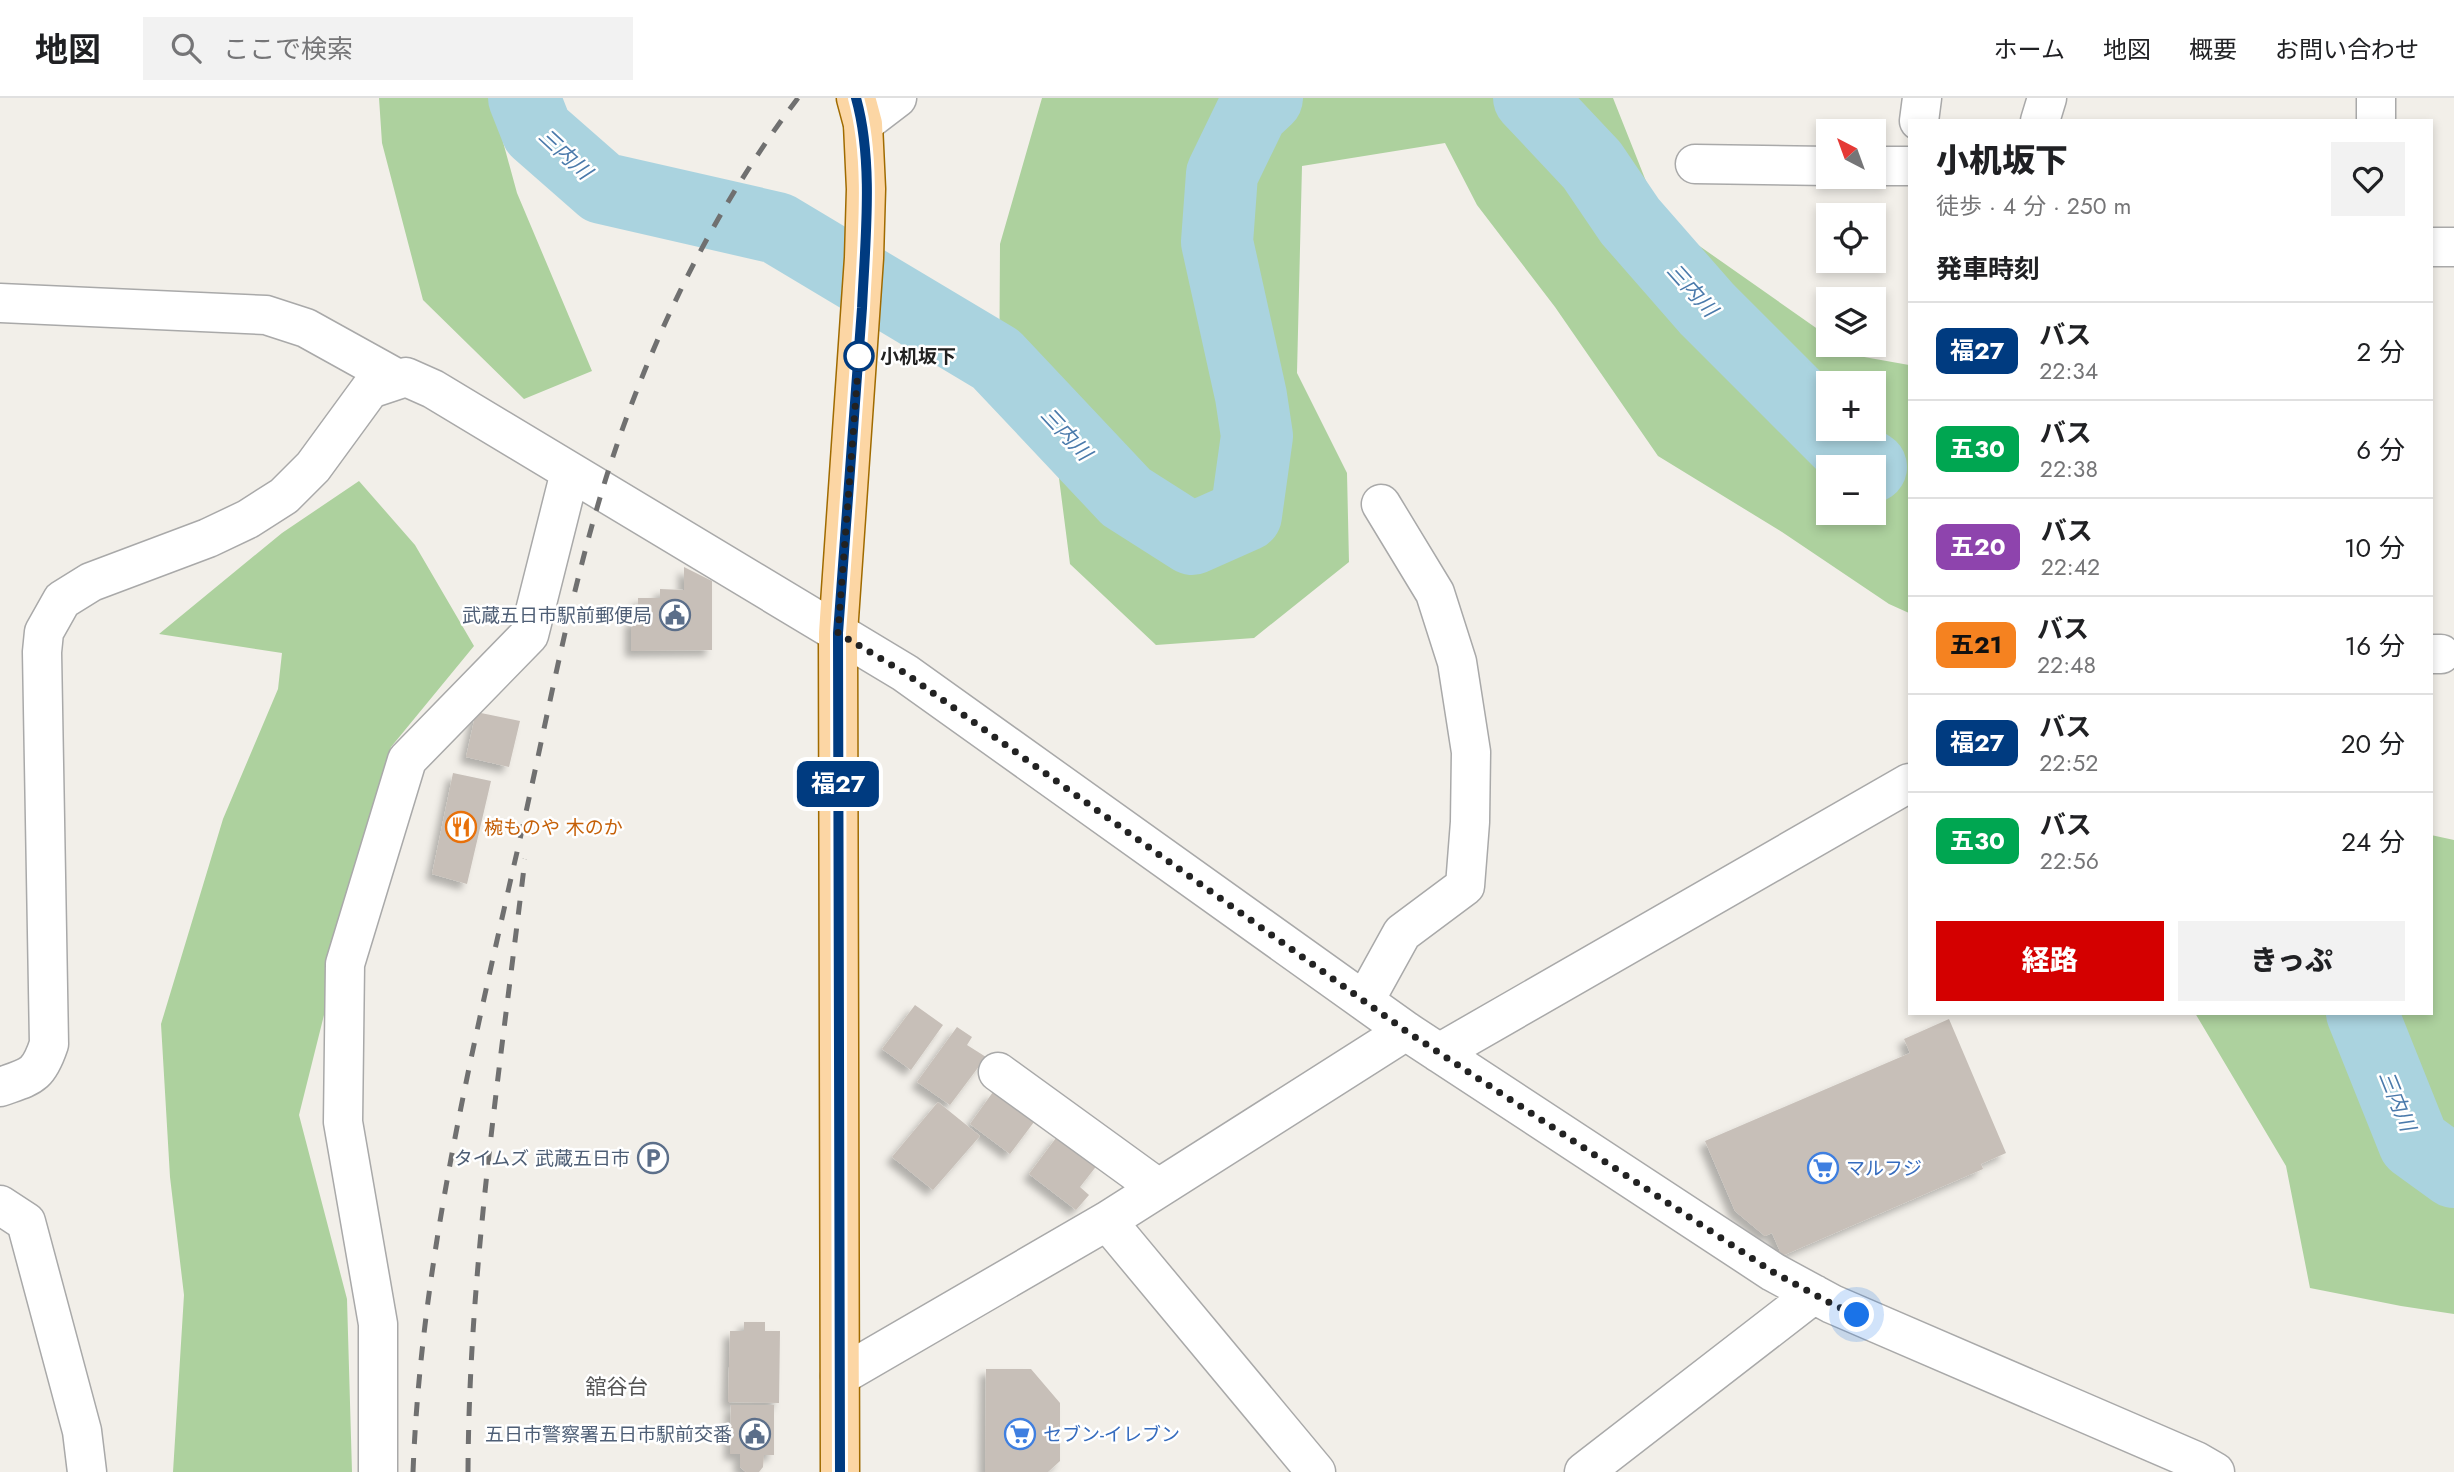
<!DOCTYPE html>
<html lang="ja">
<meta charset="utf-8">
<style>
:root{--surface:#fff;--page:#f2f2f2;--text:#202124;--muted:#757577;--line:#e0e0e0;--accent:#d40000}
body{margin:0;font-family:Jost,"Noto Sans JP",sans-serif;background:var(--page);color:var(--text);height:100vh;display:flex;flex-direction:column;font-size:26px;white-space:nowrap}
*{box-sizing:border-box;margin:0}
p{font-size:23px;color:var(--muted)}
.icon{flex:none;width:38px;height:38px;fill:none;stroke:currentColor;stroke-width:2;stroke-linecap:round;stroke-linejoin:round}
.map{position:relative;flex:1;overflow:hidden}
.panel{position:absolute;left:1908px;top:21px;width:525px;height:896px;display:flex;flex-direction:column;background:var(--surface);border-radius:0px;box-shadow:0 4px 10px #0003}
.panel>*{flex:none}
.badge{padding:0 14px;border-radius:10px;font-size:24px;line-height:46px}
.needle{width:46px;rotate:319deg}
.fabs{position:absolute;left:1816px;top:21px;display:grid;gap:14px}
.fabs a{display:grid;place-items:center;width:70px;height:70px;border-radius:0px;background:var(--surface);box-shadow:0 4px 10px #0003;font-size:35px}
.you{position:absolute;width:35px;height:35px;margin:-18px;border:5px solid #fff;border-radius:50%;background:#1a73e8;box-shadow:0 0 0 10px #1a73e833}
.map>.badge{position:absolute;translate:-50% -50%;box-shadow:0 0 0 4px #fff}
h2{padding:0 28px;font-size:26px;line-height:63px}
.round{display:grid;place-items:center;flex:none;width:74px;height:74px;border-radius:0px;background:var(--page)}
.head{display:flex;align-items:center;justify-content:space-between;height:119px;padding:0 28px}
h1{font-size:33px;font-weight:800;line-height:52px}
.cta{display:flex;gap:14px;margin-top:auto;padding:14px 28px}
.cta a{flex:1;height:80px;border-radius:0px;background:var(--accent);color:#fff;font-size:28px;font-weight:800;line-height:80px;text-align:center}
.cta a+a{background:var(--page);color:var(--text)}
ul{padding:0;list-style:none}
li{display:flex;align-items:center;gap:21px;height:98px;padding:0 28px;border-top:2px solid var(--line)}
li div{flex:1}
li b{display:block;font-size:26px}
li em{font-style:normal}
li .badge{min-width:77px;font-weight:700;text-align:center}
header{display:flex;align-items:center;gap:42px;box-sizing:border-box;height:98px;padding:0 35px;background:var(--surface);border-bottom:2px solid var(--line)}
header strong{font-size:33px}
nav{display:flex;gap:38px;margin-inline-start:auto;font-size:24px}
.search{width:490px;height:63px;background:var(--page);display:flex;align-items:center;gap:18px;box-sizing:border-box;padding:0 24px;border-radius:0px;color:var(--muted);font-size:26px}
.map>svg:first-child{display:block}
.forest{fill:#add19e;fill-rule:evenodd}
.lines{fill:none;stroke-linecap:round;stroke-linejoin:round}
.river{stroke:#aad3df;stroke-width:72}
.building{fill:#c7bfb8;filter:url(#shadow)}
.minor-casing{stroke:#a9a9a9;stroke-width:41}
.major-casing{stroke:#a06b00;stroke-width:41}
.minor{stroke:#fff;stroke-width:38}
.major{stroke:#fcd6a4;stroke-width:38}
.rail{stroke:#707070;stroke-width:5;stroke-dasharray:14 14;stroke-linecap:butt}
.line-casing{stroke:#fff;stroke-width:16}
.line{stroke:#003b80;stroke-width:10}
.walk{stroke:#222;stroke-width:7;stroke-dasharray:0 12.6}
.stop-dot{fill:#fff;stroke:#003b80;stroke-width:3.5}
.labels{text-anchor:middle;stroke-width:5;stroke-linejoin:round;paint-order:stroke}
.stop-label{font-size:19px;font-weight:bold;fill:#222;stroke:#fff;text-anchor:start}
.service-label{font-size:19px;fill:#4e5e75;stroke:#fff;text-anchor:end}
.food-label{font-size:19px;fill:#c56008;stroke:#fff;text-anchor:start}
.shop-label{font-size:19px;fill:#366cbe;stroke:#fff;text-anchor:start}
.water-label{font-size:21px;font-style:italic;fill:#4a7aab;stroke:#fff}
.neighbourhood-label{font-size:21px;fill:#555;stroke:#fff}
</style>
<header>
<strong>地図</strong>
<div class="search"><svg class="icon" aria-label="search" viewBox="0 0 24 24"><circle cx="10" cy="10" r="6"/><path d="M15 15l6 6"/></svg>ここで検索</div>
<nav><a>ホーム</a><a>地図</a><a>概要</a><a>お問い合わせ</a></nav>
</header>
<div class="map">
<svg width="2454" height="1374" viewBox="0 0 2454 1374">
<defs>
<filter id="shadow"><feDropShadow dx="-6" dy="6" stdDeviation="3.5" flood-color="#0004"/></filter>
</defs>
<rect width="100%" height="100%" fill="#f2efe9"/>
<!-- forest -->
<path class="forest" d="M379,0H491L517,95L592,273L524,301L423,202L382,45Z
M1042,0H1613L1661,121L1829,239V247H1839L1853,257L1909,267V515L1889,506L1782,434L1658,358L1555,209L1477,107L1445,45L1302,68L1297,275L1347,375L1349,464L1254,540L1156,547L1070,466L1056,357L999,316L1000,146ZM1829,285H1874V331H1829ZM1829,369H1874V415H1829Z
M359,383L415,447L474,548L391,649L299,1017L347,1201L352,1374H173L184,1197L170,1079L161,926L223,721L278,591L282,555L159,536L282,435Z
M2431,737L2454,742V1216L2401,1208L2310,1190L2286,1068L2195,915H2431Z"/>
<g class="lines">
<!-- river -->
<path class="river" d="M524,0L537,33L602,90L777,130L996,261L1126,399L1192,441L1246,417L1257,338L1251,298L1217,144L1222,76L1252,14L1267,0
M1529,0L1592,67L1630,123L1707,211L1855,359L1871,369
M2362,915L2414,1045L2454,1074"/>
</g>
<!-- building -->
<path class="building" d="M684,469L712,483V552L631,553V521H638V500H660V491L684,492Z
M476,614L520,623L509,669L466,659Z
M453,675L491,683L467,786L432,776Z
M915,907L943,927L911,972L882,951Z
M1949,921L2006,1055L1981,1066L1983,1071L1782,1158L1772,1135L1765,1138L1735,1113L1705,1043L1910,955L1904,941Z
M957,929L972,939L967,947L986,959L950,1007L917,984Z
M993,994L1034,1024L1010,1056L970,1026Z
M938,1004L980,1038L933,1092L892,1059Z
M1059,1036L1098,1066L1080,1089L1089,1097L1076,1112L1029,1076Z
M744,1224H765V1233H780L779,1305L728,1304L730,1233H744Z
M986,1271H1031L1060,1305V1363L1048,1374H985Z
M731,1307H774V1357H764L763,1369L759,1374H746L740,1369V1356H730Z"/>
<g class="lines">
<!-- minor casing -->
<g class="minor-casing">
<path id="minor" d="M2376,0V23
M1919,23L1922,0
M2040,23L2047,0
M863,26L897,0
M1695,66L1829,68
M1874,68H1909
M2431,149H2454
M0,205L266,217L306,230L398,281
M2431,556H2441
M1365,902L1402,835L1465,788L1470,724L1471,654L1457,564L1435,495L1381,406
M1439,955L1909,685
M998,974L1158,1090
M0,989C31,978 38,979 49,946L42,554L44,534L62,502L91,484L208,440L248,421L284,398L313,369L370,291L406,279L433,291L905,575L1406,933L1773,1174L1832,1206L2196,1363L2215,1374
M0,1107L26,1124L82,1333L87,1374
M1107,1123L1316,1374
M840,1278L1107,1123L1406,933
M378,1374V1226L343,1024L345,866L407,662L529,537L570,374
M1584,1374L1814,1196"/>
</g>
<!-- major casing -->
<g class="major-casing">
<path id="major" d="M840,1374L838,535L864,160L866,91L863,26L856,0"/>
</g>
<!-- minor -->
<use href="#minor" class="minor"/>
<!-- major -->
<use href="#major" class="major"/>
<!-- rail -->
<path class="rail" d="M413,1374C421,1168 469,967 514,767C544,639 567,505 606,380C649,244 712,113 798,0
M468,1374C469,1168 501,965 525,761"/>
</g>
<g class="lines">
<!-- line casing -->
<g class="line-casing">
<path id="line" d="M840,1374L838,535L862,210C865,144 874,64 856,0"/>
</g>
<!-- line -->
<use href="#line" class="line"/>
<!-- walk -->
<path class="walk" d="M859,258L838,535L905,575L1406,933L1773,1174L1832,1206L1857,1217"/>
</g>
<!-- icons -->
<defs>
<g id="civic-ring" transform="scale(1.575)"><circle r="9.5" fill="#fff" stroke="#5c6f8a" stroke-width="1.5"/><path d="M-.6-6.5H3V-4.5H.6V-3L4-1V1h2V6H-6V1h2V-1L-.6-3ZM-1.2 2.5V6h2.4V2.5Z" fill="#5c6f8a"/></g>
<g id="restaurant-ring" transform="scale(1.575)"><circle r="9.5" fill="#fff" stroke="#e8710a" stroke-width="1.5"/><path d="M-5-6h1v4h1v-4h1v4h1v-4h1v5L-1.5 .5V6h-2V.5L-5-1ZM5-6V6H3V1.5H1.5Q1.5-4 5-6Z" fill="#e8710a"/></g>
<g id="parking-ring" transform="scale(1.575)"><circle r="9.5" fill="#fff" stroke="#5c6f8a" stroke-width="1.5"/><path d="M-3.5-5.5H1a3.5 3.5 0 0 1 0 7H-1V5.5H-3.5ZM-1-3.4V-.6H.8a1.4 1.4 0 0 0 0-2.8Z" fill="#5c6f8a"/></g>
<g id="supermarket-ring" transform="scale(1.575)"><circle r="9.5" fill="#fff" stroke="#3f7fe0" stroke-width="1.5"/><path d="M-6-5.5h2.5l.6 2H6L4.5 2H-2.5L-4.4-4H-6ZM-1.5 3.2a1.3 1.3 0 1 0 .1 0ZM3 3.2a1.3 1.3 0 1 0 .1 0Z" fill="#3f7fe0"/></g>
</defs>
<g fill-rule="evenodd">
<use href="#civic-ring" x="675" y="517"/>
<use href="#restaurant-ring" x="461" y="729"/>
<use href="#parking-ring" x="653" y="1060"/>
<use href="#supermarket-ring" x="1823" y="1070"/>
<use href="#civic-ring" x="755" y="1336"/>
<use href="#supermarket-ring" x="1020" y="1336"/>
</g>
<!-- markers -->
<circle class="stop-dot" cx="859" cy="258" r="14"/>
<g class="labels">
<!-- stop labels -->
<g class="stop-label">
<text x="880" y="265">小机坂下</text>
</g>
<!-- service labels -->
<g class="service-label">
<text x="652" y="524">武蔵五日市駅前郵便局</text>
<text x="630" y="1067">タイムズ 武蔵五日市</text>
<text x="732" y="1343">五日市警察署五日市駅前交番</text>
</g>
<!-- food labels -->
<g class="food-label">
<text x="484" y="736">椀ものや 木のか</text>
</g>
<!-- shop labels -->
<g class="shop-label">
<text x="1846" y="1077">マルフジ</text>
<text x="1043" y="1343">セブン-イレブン</text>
</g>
<!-- water labels -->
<g class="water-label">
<text transform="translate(565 56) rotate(43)" y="7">三内川</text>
<text transform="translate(1692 192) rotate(48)" y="7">三内川</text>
<text transform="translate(1066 336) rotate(47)" y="7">三内川</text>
<text transform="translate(2397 1003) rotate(68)" y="7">三内川</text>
</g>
<!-- neighbourhood labels -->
<g class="neighbourhood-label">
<text x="617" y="1296">舘谷台</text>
</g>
</g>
</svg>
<div class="fabs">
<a><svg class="needle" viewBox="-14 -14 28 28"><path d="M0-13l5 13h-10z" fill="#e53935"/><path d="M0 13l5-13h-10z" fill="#757577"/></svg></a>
<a><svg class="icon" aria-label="locate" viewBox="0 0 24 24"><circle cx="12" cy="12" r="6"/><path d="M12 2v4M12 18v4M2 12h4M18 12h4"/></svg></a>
<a><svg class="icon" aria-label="layers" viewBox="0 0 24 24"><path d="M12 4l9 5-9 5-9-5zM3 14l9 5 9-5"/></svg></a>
<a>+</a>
<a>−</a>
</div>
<div class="you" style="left:1857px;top:1217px"></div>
<b class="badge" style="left:838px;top:686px;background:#003b80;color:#fff">福27</b>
<section class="panel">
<div class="head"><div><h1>小机坂下</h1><p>徒歩 · 4 分 · 250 m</p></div><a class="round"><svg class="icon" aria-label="heart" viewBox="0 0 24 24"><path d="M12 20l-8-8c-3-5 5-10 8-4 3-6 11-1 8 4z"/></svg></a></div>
<h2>発車時刻</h2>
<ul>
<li><span class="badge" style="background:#003b80;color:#fff">福27</span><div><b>バス</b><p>22:34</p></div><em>2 分</em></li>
<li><span class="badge" style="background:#00a651;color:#fff">五30</span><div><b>バス</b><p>22:38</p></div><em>6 分</em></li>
<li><span class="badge" style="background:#8e44ad;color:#fff">五20</span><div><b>バス</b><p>22:42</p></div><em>10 分</em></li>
<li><span class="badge" style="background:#f58220;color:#111">五21</span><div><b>バス</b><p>22:48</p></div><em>16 分</em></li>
<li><span class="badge" style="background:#003b80;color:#fff">福27</span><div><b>バス</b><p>22:52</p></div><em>20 分</em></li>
<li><span class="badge" style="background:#00a651;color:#fff">五30</span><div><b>バス</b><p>22:56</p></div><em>24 分</em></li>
</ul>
<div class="cta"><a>経路</a><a>きっぷ</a></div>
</section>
</div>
